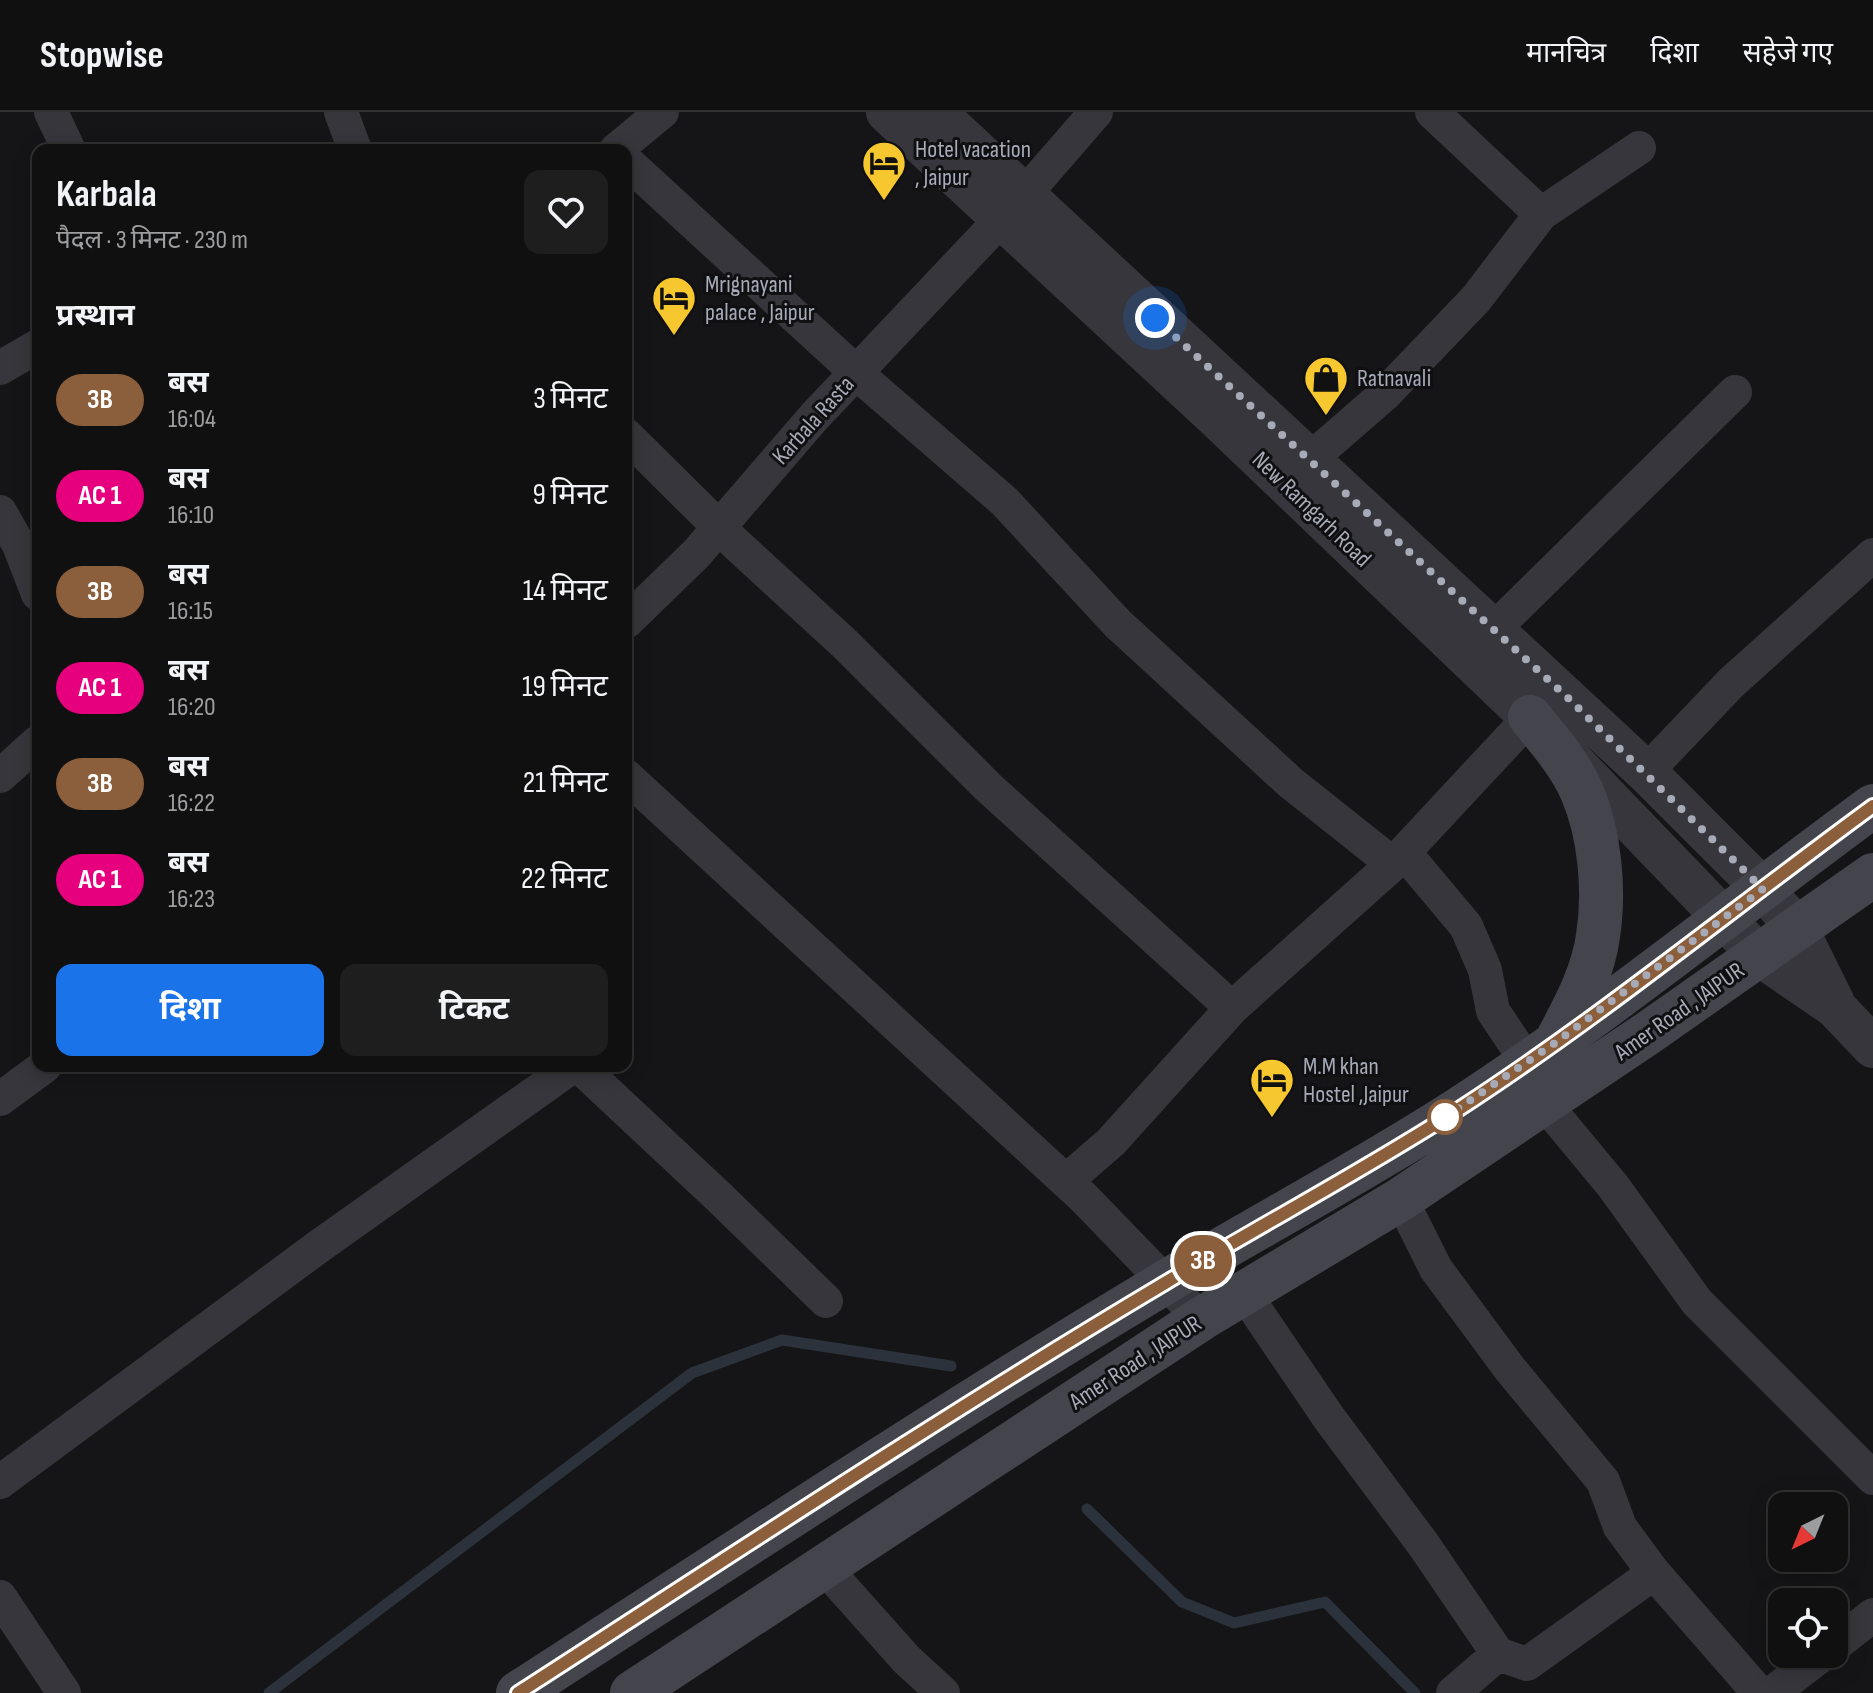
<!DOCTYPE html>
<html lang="hi">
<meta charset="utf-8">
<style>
:root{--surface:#101011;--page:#1e1e1f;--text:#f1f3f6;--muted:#9c9d9f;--line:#303031;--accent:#1a73e8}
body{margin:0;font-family:"Sofia Sans Condensed","Noto Sans Devanagari",sans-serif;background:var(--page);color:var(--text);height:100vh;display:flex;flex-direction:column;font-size:30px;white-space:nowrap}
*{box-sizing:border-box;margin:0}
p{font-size:26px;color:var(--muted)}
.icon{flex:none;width:44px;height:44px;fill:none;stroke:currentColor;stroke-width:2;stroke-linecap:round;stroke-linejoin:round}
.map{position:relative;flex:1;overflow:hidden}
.drawer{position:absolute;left:32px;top:32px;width:600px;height:928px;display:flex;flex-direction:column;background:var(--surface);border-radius:16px;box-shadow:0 4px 20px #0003,0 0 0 2px var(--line)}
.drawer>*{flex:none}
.badge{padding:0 16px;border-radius:26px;font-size:28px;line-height:52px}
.needle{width:52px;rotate:223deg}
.buttons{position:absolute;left:1768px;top:1380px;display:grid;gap:16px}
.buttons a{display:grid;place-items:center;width:80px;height:80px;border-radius:16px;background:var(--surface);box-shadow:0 4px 20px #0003,0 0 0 2px var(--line);font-size:40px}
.you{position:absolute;width:40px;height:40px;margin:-20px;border:6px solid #fff;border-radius:50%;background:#1a73e8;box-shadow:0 0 0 12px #1a73e833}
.map>.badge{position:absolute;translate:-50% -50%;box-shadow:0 0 0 4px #fff}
h2{padding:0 24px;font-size:30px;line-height:72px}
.round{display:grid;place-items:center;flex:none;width:84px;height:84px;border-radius:16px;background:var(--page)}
.headline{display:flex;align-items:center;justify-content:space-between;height:136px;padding:0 24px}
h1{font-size:38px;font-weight:700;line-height:60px}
.primary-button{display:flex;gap:16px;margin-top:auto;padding:16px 24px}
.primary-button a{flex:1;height:92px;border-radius:16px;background:var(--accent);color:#fff;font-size:32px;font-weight:700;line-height:92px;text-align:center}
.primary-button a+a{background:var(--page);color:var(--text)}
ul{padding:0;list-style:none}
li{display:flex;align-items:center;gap:24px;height:96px;padding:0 24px}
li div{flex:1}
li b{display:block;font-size:30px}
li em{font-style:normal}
li .badge{min-width:88px;font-weight:700;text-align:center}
header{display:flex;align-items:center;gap:48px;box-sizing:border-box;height:112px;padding:0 40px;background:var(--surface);border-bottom:2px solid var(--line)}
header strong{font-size:38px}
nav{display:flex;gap:44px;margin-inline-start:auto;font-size:28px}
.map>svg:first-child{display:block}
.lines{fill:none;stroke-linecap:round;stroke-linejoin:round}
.stream{stroke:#2b323b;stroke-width:11}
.minor{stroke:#36363c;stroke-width:34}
.tertiary{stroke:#36363c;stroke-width:42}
.secondary{stroke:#44454c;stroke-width:44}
.line-casing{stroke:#fff;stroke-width:18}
.line{stroke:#8b5e3c;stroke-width:12}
.walk{stroke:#a7aab7;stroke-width:8;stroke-dasharray:0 14.4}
.stop-dot{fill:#fff;stroke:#8b5e3c;stroke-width:4}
.labels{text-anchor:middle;stroke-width:6;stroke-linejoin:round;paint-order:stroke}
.poi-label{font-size:24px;fill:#a7aab7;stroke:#101012;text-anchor:start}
.street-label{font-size:24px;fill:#a7aab7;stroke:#101012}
</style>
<header>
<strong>Stopwise</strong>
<nav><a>मानचित्र</a><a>दिशा</a><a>सहेजे गए</a></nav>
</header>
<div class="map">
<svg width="1873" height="1581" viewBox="0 0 1873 1581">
<rect width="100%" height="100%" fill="#151517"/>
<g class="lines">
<!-- stream -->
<path class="stream" d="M1087,1397L1182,1490L1234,1511L1325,1490L1415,1581
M269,1581L692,1261L782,1228L951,1254"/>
<!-- minor -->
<path class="minor" d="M51,0L69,38
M341,0L355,38
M1432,0L1541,102L1639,36
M616,38L662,0
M626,49L870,273L1004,389L1118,512L1291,671L1393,752
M0,256L38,234
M626,323L736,432L844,531L988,675L1232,896
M1308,349L1385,282L1476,187L1541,102
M0,400L19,433L38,482
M626,510L696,442L814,305L1024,83L1096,0
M1494,517L1735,280
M1646,660L1731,571L1873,443
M0,664L38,630
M626,664L1083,1085L1201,1207
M1404,740L1466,814L1485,858L1493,899L1527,950
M579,954L720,1086L826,1189
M0,987L45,954
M1545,992L1613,1074L1697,1190L1873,1366
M1066,1069L1111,1030L1232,896L1393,752L1530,605
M1244,1181L1329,1306L1423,1432L1498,1542L1527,1552L1654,1461L1620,1415L1603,1369L1510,1257L1436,1157L1401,1087
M0,1370L318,1135L573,954
M824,1455L907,1548L943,1581
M1654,1461L1759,1581
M0,1485L64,1581
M1834,1534L1873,1503
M1453,1581L1498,1542
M1772,1581L1823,1542"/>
<!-- tertiary -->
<path class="tertiary" d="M887,0L1215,304L1530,605L1759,843L1835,895L1873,935
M935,0L1646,660L1763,777L1797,816L1834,891"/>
<!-- secondary -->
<path class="secondary" d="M1530,605C1549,628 1570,652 1582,680C1600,722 1605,779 1598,824C1593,861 1575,894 1558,926
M518,1581C732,1443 945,1302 1164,1171C1262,1112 1363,1059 1459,997C1602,904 1735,795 1873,694
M632,1581L1201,1207L1401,1087L1648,921L1873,763"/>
</g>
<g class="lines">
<!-- line casing -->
<g class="line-casing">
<path id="line" d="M518,1581C732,1443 945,1302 1165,1171C1262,1112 1363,1059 1459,997C1602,904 1735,795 1873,694"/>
</g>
<!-- line -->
<use href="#line" class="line"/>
<!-- walk -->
<path class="walk" d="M1155,206L1567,585L1763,777L1555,931L1435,1012L1445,1005"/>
</g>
<!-- icons -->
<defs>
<g id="hotel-pin" transform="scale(2.3)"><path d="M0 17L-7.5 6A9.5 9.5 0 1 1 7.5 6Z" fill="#f6c72e" stroke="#101012"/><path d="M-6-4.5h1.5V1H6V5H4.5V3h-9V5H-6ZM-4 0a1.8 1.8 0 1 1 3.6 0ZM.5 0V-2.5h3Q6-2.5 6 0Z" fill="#111"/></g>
<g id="shop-pin" transform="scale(2.3)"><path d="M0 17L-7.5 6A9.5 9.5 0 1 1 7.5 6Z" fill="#f6c72e" stroke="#101012"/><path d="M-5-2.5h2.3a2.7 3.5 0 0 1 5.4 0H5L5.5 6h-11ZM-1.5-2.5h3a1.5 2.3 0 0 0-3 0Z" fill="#111"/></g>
</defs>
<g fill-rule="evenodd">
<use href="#hotel-pin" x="884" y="51"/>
<use href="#hotel-pin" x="674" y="186"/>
<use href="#shop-pin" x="1326" y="266"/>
<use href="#hotel-pin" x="1272" y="968"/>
</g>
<!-- markers -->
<circle class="stop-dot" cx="1445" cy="1005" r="16"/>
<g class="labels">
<!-- poi labels -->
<g class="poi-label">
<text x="915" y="45">Hotel vacation<tspan x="915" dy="28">, Jaipur</tspan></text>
<text x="705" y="180">Mrignayani<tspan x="705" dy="28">palace , Jaipur</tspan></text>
<text x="1357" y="274">Ratnavali</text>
<text x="1303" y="962">M.M khan<tspan x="1303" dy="28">Hostel ,Jaipur</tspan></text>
</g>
<!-- street labels -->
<g class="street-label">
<text transform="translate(813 308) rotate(-48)" y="8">Karbala Rasta</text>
<text transform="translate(1312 397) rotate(44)" y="8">New Ramgarh Road</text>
<text transform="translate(1679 899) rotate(-35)" y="8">Amer Road , JAIPUR</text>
<text transform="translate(1135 1250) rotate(-33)" y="8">Amer Road , JAIPUR</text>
</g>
</g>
</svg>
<div class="buttons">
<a><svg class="needle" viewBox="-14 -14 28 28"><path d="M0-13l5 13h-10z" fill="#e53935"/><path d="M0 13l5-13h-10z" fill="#9c9d9f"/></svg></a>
<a><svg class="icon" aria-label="locate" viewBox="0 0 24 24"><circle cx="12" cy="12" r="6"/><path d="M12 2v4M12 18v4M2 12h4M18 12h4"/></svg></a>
</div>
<div class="you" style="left:1155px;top:206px"></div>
<b class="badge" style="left:1203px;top:1149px;background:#8b5e3c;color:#fff">3B</b>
<section class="drawer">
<div class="headline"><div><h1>Karbala</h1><p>पैदल · 3 मिनट · 230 m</p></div><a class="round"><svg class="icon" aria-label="heart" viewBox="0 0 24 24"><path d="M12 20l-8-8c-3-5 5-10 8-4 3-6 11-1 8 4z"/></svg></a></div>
<h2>प्रस्थान</h2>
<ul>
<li><span class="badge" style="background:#8b5e3c;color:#fff">3B</span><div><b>बस</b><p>16:04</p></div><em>3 मिनट</em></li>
<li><span class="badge" style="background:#e6007e;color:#fff">AC 1</span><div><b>बस</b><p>16:10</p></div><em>9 मिनट</em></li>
<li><span class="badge" style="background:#8b5e3c;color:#fff">3B</span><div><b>बस</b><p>16:15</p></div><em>14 मिनट</em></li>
<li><span class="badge" style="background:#e6007e;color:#fff">AC 1</span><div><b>बस</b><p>16:20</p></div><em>19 मिनट</em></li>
<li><span class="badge" style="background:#8b5e3c;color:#fff">3B</span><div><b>बस</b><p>16:22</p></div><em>21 मिनट</em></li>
<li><span class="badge" style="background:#e6007e;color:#fff">AC 1</span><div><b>बस</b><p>16:23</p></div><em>22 मिनट</em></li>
</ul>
<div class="primary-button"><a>दिशा</a><a>टिकट</a></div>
</section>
</div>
